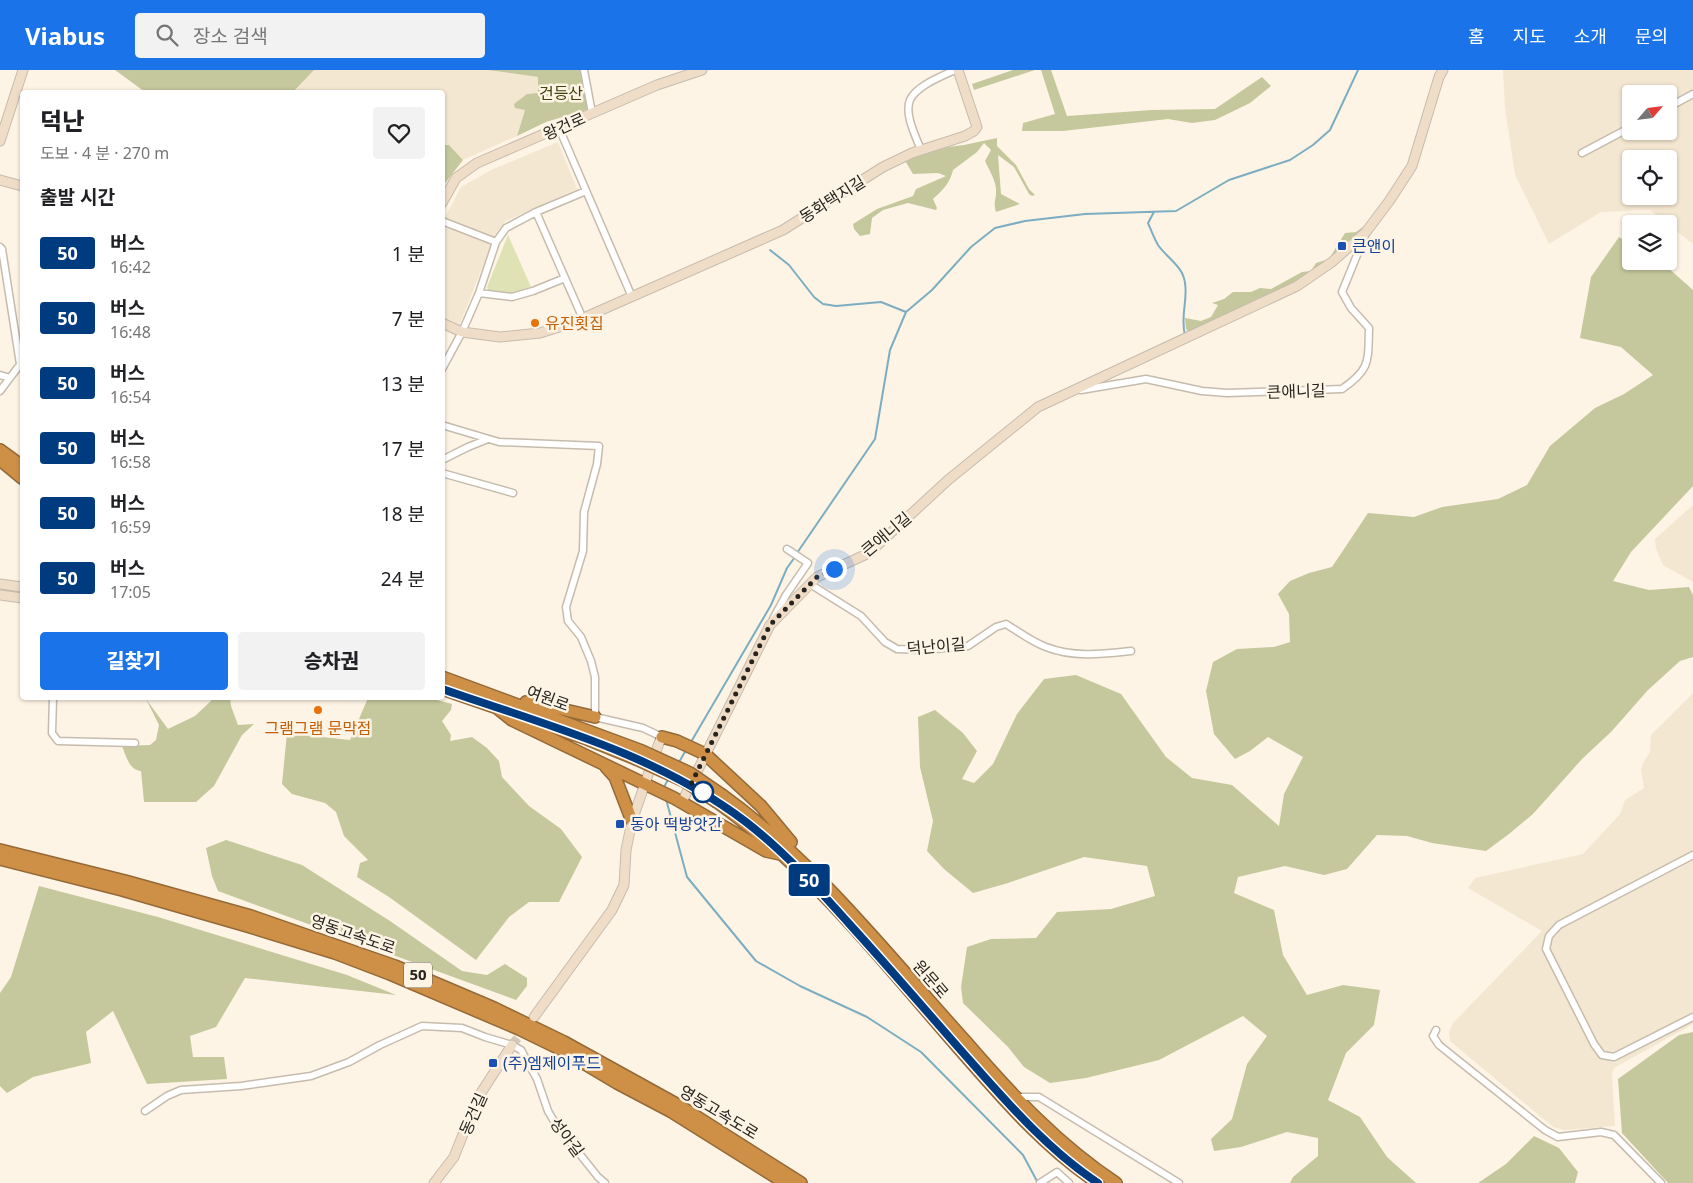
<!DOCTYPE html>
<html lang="ko">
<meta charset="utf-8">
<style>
:root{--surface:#fff;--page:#f2f2f2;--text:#202124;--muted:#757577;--accent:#1a73e8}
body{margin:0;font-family:"Noto Sans","Noto Sans KR",sans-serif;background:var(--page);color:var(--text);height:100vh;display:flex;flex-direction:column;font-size:19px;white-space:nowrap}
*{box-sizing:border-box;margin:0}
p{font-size:16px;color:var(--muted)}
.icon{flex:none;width:28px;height:28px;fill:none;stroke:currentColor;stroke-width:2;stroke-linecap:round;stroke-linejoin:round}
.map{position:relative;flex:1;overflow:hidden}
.panel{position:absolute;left:20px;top:20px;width:425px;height:610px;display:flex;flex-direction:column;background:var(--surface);border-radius:5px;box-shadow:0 1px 4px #0004}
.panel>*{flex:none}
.badge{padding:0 10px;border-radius:4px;font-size:18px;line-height:32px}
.needle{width:32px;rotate:62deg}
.tools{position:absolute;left:1622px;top:15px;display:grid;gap:10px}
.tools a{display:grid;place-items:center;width:55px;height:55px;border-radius:5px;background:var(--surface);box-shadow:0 1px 4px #0004;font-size:25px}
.you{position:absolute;width:25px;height:25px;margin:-12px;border:4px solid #fff;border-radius:50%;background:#1a73e8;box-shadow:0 0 0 8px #1a73e833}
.map>.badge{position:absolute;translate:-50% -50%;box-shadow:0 0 0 2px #fff}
h2{padding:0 20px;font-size:19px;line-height:45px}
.round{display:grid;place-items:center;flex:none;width:52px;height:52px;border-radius:5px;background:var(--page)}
.summary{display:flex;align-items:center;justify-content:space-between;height:85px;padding:0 20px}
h1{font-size:24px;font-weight:800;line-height:38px}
.cta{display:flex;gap:10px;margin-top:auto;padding:10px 20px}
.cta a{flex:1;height:58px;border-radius:5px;background:var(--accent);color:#fff;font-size:20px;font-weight:800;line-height:58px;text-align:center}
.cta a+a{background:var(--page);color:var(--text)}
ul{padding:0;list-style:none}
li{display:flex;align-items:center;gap:15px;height:65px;padding:0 20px}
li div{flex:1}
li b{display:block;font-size:19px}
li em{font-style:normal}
li .badge{min-width:55px;font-weight:700;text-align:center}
header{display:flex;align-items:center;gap:30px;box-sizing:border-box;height:70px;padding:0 25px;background:var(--accent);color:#fff}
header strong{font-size:24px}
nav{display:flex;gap:28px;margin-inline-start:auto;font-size:18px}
.search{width:350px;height:45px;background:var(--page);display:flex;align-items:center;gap:12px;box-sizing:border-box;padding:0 18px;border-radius:5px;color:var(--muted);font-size:19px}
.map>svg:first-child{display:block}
.built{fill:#f4e7d1;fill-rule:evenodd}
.green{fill:#dee2b4}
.forest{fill:#c5c89c}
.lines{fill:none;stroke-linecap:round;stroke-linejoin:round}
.stream{stroke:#7cadc2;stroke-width:2}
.secondary-tunnel{stroke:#d2cabd;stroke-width:9;stroke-dasharray:9 4.5;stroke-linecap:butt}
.street-casing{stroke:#c5bcae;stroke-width:9}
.secondary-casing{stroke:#c5bcae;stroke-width:11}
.highway-casing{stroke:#946a39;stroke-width:14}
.street{stroke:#fff;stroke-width:6}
.secondary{stroke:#f0ddc8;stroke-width:9}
.highway{stroke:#ce8f47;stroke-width:11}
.highway-bridge-casing{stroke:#946a39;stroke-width:14;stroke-linecap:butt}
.highway-bridge{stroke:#ce8f47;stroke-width:11}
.line-casing{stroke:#fff;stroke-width:11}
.line{stroke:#003b80;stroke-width:8}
.walk{stroke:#27241f;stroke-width:5;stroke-dasharray:0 9}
.transit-dot{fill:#1a4fb4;stroke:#fdf4e5;stroke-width:2}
.food-dot{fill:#e8710a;stroke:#fdf4e5;stroke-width:2}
.stop-dot{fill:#fff;stroke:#003b80;stroke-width:2.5}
.labels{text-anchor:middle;stroke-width:5;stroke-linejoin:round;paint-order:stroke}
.shield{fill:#fdf4e5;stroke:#67625a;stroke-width:1}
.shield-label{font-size:15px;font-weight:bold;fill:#27241f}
.park-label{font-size:16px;fill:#40420d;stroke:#fdf4e5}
.street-label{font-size:16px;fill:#27241f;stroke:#fdf4e5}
.transit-label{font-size:16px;fill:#164399;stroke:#fdf4e5;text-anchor:start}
.food-label{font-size:16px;fill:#c56008;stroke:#fdf4e5;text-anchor:start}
</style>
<header>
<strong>Viabus</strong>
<div class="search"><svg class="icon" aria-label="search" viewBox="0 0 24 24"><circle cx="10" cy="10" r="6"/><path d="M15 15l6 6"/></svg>장소 검색</div>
<nav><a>홈</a><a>지도</a><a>소개</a><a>문의</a></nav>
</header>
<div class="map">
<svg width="1693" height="1113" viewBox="0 0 1693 1113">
<rect width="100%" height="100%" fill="#fdf4e5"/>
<!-- built -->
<path class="built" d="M314,0H488L538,7V23L525,40L517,66L463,90L449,75L443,76L442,22H293Z
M1503,0H1693V174L1650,140L1601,142L1549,174L1515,105L1505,38ZM1631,24H1669V61H1631ZM1631,89H1669V126H1631Z
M558,72L577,119L506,151L495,165L455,266L443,259V151L461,117L491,100Z
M1693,435V512L1663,495L1656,479L1655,469Z
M1693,623V954L1614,998L1612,1004L1615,1056L1564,1060L1553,1057L1450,971L1449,962L1453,953L1542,861L1468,818L1475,808L1583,784L1620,744L1625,730L1644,718L1641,700L1643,693L1650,682L1651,665Z"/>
<!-- green -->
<path class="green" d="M508,165L532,219L505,225L489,222L487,217Z"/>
<!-- forest -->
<path class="forest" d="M115,0H314L293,22H145Z
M488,0H585L590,37L586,40L546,52L517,66L525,40L515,38L514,34L527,24L538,23V7Z
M1013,0H1035L974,20L972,14Z
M1041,0H1051L1067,46L1152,40L1215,39L1262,7L1271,16L1250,33L1215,50L1192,53L1168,49L1063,61H1022L1023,53L1055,44Z
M997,68V76L1016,95L1029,119L1035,125L1032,126L1029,124L1014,97L998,85L1001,124L1020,134L996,142C993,132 996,131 996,122C997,112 989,100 985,91L991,80L984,73L977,82L953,100C950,113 943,120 933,129L937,138L936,140L908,133L883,140L872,148L870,164L860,166L854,159L853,154L877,139L913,126L916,119L946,106L938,103L913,104L904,89L940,78L964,75Z
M444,75H449L463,90L443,116Z
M1367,154L1373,155L1319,201L1189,263L1186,259L1185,248L1201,251L1211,247L1218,235L1212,233L1224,229L1233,222H1251L1260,218L1271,219L1302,202L1311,201L1316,193L1329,189L1345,163L1356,162Z
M1619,167L1631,175V191H1658L1667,197L1693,220V416L1631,482L1613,511L1649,520L1689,517L1693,525V587L1680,591L1648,620L1611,662L1582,689L1533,744L1509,764L1486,781L1432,773L1407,766L1377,765L1347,799L1324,805L1285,796L1238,807L1234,823L1274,840L1283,885L1307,925L1343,915L1380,920L1374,955L1346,983L1328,1030L1360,1047L1387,1087L1416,1113H1290L1293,1107L1318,1086V1068L1287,1062L1241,1077L1214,1081L1211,1069L1232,1049L1247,994L1267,966L1243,946L1159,990L1086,1008L1050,1013L1024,997L1008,977L963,933L961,917L967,877L991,869L1036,868L1057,842L1111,839L1155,826L1147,796L1084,787L1008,813L973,823L944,799L927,781L933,751L920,697L918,647L935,640L963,663L977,681L962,709L974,713L993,694L1017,644L1044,609L1076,605L1121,624L1166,687L1192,708L1232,715L1279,756L1284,724L1303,687L1268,667L1250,681L1235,689L1214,664L1206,621L1213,592L1237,579L1274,577L1290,572L1289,544L1278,524L1290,511L1309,503L1332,497L1368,443L1414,447L1442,437L1498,429L1527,415L1550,376L1595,338L1624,324L1653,305L1621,277L1580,268L1591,207Z
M214,628H230L231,636L238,655L254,654L242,665L214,716L196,732H144L141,701C129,700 126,686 122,676L150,675L156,670L159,655L146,629L168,659L195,646Z
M368,628H429L452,634L451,640L442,651L451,665L450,671L472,667L487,678L499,691L502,707L529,736L561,759L582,787L559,832H529L509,847L476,890L389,827L357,807L360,793L368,790L344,766L336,742L325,733L292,724L282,714L287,663L350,670Z
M226,770L302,795L390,851L462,901L487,905L505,894L527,908V916L516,930L218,821L212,806L206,778Z
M39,816L158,847L347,905L396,925L245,908L216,957L190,966L193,987H224L227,1009L147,1014L113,941L86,962L91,993L33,1007L7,1023L0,1016V923L11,907Z
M1693,962V1113H1668L1622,1063L1618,1009L1679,965Z
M1534,1066L1559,1078L1578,1102L1575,1113H1478L1506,1094Z"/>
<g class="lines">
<!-- stream -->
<path class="stream" d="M1154,142L1148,153C1151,160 1154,168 1158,175C1167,188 1183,196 1185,213C1188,230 1180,247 1185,265
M770,180L789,195L814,227L823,234L836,236L881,232L906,242
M797,483L875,369L890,280L906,242L932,220L971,177L995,158L1025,151L1085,144L1176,141L1229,110L1290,90L1313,75L1330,60L1358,0
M691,672L771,535L787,498L795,487
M678,694L686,680
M664,717L669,708
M666,729L687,807L756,891L800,916L867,947L921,982L1023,1085L1038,1113"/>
<!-- secondary-tunnel -->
<path class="secondary-tunnel" d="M512,975L526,957"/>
<!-- street casing -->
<g class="street-casing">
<path id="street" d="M584,0L592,43
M1669,37L1693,24
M559,58L632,227
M921,80C916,67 904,44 910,30C916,16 942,6 955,0
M1582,83L1631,57
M536,142L583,249
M442,151L496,172
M0,177L2,179L20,294
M479,223L512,227L533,221L565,208
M442,299L462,262L479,223L496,172L506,158L536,142L586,121
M0,305L10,308
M1081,320L1146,309L1202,321L1227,323L1342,319C1371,299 1368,291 1369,258L1351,238L1342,222L1366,163
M0,321L22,292
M442,355L499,372L599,376L597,394L584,442L583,481L566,537L568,551L581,567L591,591L595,607V647L643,658L662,667
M442,390L468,377L488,369
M442,403L513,423
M810,514L861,546L885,572L897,579L923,580L968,576L996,557L1006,554C1019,562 1032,572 1046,577C1074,588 1103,584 1131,581
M773,549L786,525L808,493L787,479
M53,628L52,663L58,671L135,673
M1693,785L1559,855L1549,866L1546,879L1594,974L1602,985L1614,987L1693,947
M1436,960L1433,966L1439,975L1545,1060L1558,1067L1601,1062L1614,1065L1661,1113
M1015,1027H1039L1179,1113
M145,1041L167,1026L181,1020L241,1016L311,1006L349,992L380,975L422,956L462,958L485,967L512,975L521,980L537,1009L548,1041L555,1053L598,1107L605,1113
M1040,1113L1057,1102L1069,1113"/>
</g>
<!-- secondary casing -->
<g class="secondary-casing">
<path id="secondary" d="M0,71L23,0
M0,110L22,116
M442,133L456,108L477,93L657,15L702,0
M442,253L462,262L500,267L540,263L572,253L783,160L883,97L912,83L965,66L974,61L977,57L958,0
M0,514L22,517
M0,525L22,528
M682,732L770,555L817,507L869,483L948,410L1038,337L1297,216L1332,192L1366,162L1390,130L1412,96L1439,7L1443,0
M534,947L612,840L624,815L626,780L632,751L659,673L662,667
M434,1113L454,1087L477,1029L512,975"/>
</g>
<!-- highway casing -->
<g class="highway-casing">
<path id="highway" d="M0,380L22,396
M0,390L22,408
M442,607L642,681
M442,619L587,669L636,689
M526,632L544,635L595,647
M497,638L512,650L674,728L766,781L780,784
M662,667L677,671L705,684L761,736L791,772
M606,697L615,707L632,751
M722,725C817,793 889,887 967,973C1012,1025 1058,1075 1116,1113
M717,732C813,800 885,894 962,982C1003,1029 1046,1079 1098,1113
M0,780L125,811L251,846L395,896L494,938L564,972L678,1035L801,1113
M0,789L122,820L247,856L335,883L390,904L519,959L560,979L617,1013L672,1042L785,1113"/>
</g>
<!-- street -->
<use href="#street" class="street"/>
<!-- secondary -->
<use href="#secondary" class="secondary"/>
<!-- highway -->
<use href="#highway" class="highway"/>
<!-- highway-bridge casing -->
<g class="highway-bridge-casing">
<path id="highway-bridge" d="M642,681L690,703L722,725
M636,689L686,712L717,732"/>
</g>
<!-- highway-bridge -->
<use href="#highway-bridge" class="highway-bridge"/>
</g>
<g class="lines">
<!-- line casing -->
<g class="line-casing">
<path id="line" d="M442,619C546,655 657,684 746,752C786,783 820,821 853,858C894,903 933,949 973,994C1010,1036 1051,1082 1098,1113"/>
</g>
<!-- line -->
<use href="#line" class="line"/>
<!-- walk -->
<path class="walk" d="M703,722L690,716L770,555L817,507L834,499"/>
</g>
<!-- markers -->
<g class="transit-dot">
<rect x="1337" y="171" width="10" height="10" rx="2.5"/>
<rect x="615" y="749" width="10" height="10" rx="2.5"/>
<rect x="488" y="988" width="10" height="10" rx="2.5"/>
</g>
<g class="food-dot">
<circle cx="535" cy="253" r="5"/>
<circle cx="318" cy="640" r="5"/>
</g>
<circle class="stop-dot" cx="703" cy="722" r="10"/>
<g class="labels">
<!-- shield labels -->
<rect class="shield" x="404" y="892.5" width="28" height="25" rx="4"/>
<g class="shield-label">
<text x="418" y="910">50</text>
</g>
<!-- park labels -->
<g class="park-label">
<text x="561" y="29">건등산</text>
</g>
<!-- street labels -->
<g class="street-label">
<text transform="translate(564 56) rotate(-24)" y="6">왕건로</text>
<text transform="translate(832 129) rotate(-32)" y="6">동화택지길</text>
<text transform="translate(1296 321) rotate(-2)" y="6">큰애니길</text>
<text transform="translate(886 464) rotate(-40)" y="6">큰애니길</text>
<text transform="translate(936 576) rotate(-5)" y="6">덕난이길</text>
<text transform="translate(548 628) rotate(20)" y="6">여원로</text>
<text transform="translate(353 864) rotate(19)" y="6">영동고속도로</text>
<text transform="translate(931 909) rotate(49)" y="6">원문로</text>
<text transform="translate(719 1042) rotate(31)" y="6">영동고속도로</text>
<text transform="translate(473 1044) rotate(-66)" y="6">동건길</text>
<text transform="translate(567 1067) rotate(53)" y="6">성아길</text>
</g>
<!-- transit labels -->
<g class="transit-label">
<text x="1352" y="182">큰앤이</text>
<text x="630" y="760">동아 떡방앗간</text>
<text x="503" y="999">(주)엠제이푸드</text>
</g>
<!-- food labels -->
<g class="food-label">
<text x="545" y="259">유진횟집</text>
<text x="318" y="664" text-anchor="middle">그램그램 문막점</text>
</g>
</g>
</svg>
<div class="tools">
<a><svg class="needle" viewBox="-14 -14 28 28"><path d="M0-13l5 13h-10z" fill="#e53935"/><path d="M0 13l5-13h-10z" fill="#757577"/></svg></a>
<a><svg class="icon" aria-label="locate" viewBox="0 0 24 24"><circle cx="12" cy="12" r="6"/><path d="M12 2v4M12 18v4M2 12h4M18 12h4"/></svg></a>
<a><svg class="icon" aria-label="layers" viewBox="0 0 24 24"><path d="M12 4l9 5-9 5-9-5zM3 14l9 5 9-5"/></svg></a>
</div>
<div class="you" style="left:834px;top:499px"></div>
<b class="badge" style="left:809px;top:810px;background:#003b80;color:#fff">50</b>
<section class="panel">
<div class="summary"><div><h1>덕난</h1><p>도보 · 4 분 · 270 m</p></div><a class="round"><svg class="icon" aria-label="heart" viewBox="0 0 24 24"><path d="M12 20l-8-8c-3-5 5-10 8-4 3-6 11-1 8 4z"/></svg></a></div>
<h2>출발 시간</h2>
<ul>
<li><span class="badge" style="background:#003b80;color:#fff">50</span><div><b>버스</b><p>16:42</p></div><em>1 분</em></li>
<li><span class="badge" style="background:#003b80;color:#fff">50</span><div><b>버스</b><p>16:48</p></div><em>7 분</em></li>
<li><span class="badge" style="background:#003b80;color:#fff">50</span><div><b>버스</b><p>16:54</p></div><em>13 분</em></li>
<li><span class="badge" style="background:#003b80;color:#fff">50</span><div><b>버스</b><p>16:58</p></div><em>17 분</em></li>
<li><span class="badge" style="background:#003b80;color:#fff">50</span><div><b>버스</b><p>16:59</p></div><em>18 분</em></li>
<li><span class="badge" style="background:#003b80;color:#fff">50</span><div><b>버스</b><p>17:05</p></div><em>24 분</em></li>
</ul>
<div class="cta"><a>길찾기</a><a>승차권</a></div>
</section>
</div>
